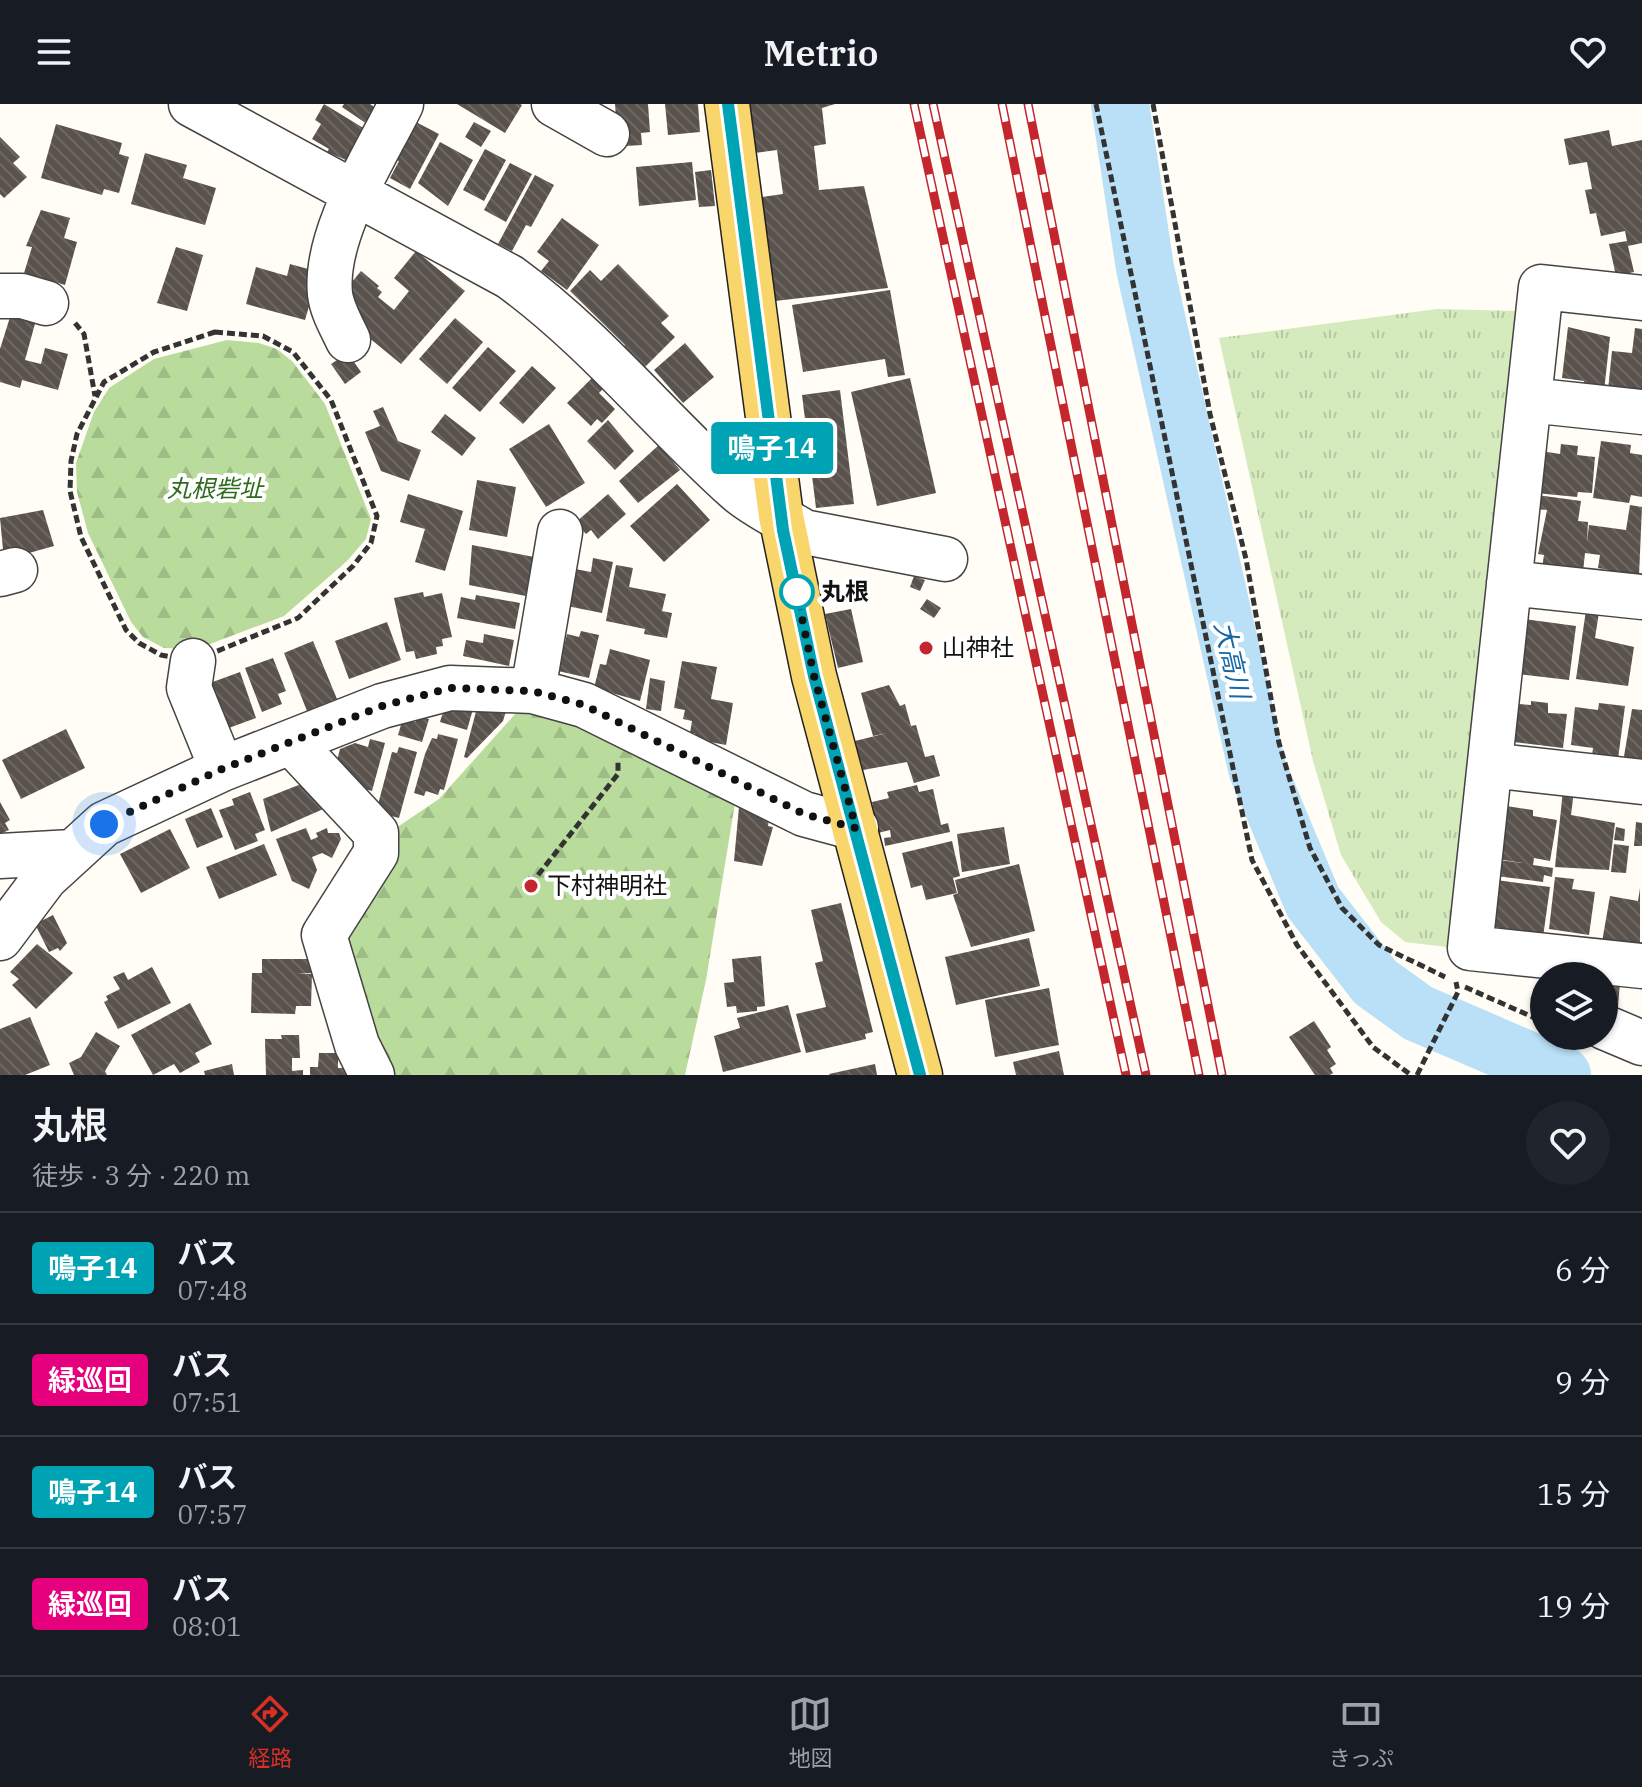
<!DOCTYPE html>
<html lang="ja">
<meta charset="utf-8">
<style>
:root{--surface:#171b24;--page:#20242c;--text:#f1f3f6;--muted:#9ea1a6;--line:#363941;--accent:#d93025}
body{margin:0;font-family:"IBM Plex Serif","Noto Sans JP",serif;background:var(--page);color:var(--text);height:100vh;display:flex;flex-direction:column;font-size:30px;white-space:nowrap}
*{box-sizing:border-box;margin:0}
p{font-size:26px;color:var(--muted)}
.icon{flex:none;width:44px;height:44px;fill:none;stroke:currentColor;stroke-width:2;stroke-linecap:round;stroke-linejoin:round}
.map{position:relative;height:971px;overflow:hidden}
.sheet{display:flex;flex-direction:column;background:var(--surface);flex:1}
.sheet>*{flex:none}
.badge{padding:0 16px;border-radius:6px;font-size:28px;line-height:52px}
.controls{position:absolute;left:1530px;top:858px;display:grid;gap:16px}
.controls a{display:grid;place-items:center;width:88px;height:88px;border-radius:50%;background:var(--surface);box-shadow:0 2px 6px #0004;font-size:40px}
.you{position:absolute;width:40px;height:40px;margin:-20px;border:6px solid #fff;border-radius:50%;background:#1a73e8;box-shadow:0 0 0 12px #1a73e833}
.map>.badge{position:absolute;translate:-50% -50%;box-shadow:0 0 0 4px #fff}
.round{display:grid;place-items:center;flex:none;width:84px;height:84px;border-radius:42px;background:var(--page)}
.head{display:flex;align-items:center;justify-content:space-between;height:136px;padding:0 32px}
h1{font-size:38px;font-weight:600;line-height:60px}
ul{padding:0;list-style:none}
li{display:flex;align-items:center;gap:24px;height:112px;padding:0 32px;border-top:2px solid var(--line)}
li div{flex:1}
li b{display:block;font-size:30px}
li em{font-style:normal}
li .badge{min-width:88px;font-weight:700;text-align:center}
header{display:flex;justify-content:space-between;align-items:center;height:104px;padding:0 32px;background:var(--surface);font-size:36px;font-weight:600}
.dock{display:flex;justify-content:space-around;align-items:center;height:112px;border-top:2px solid var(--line);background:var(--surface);font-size:22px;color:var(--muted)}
.dock a{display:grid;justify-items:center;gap:4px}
.dock .on{color:var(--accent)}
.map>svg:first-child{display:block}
.grass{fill:url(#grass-tufts)}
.forest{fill:url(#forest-firs)}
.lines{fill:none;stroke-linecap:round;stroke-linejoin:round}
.river{stroke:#b9e0f7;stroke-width:58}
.building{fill:url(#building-back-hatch)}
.minor-casing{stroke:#444;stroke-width:47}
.major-casing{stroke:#222;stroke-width:47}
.path{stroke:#333;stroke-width:5;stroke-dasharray:8 4;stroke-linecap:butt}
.minor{stroke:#fff;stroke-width:44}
.major{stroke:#f9d66b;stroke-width:44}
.rail-casing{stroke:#c4262e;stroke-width:9}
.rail{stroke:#fff;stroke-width:6;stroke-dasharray:18;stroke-linecap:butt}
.line-casing{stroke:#fff;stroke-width:18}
.line{stroke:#00a3b4;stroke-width:12}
.walk{stroke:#111;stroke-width:8;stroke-dasharray:0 14.4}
.stop-dot{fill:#fff;stroke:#00a3b4;stroke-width:4}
.poi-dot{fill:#c4262e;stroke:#fff;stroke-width:3}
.labels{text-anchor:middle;stroke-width:8;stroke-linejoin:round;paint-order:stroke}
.park-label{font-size:24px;font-style:italic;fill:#2f6b1f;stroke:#fff}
.stop-label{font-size:24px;font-weight:bold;fill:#111;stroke:#fff;text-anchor:start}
.poi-label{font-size:24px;fill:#111;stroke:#fff;text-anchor:start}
.water-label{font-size:26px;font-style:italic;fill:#1768a6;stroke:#fff}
</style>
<header><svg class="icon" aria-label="menu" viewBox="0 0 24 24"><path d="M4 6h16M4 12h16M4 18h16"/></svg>Metrio<svg class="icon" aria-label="heart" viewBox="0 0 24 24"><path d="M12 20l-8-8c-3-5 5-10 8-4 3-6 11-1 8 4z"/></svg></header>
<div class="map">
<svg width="1642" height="971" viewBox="0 0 1642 971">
<defs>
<pattern id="grass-tufts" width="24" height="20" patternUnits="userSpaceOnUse" patternTransform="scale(2)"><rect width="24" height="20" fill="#d5ebbd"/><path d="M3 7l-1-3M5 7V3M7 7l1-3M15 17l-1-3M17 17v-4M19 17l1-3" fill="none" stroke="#b6c8a1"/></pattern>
<pattern id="forest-firs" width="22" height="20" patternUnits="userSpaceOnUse" patternTransform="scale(2)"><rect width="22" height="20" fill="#b9dc9c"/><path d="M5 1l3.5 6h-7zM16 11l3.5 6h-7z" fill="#9ebc85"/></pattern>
<pattern id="building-back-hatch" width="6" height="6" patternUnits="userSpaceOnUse" patternTransform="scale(2)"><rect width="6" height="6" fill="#5a524d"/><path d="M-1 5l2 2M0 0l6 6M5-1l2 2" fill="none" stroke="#6d6662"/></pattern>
</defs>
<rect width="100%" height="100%" fill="#fffdf5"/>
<!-- grass -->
<path class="grass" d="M1437,205L1520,207L1455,844L1405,838L1381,818L1341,751L1313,657L1219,234Z"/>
<!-- forest -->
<path class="forest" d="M227,236L259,239L277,245L293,258L325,300L371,415L366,435L347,457L284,512L197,545L164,544L143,533L131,518L88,429L77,388L76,359L94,308L109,284L154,255Z
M524,600L571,613L736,693L706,876L685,971H379L330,832L384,732L439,695Z"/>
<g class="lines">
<!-- river -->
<path class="river" d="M1120,0L1145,164L1257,664L1313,798L1375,878L1418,909L1562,971"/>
</g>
<!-- building -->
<path class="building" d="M324,0L370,28L353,59L327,48L329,45L312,35L321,20L315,16Z
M344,0H370L377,5L367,20L342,3Z
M457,0H520L522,1L505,29Z
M615,0H648L650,28L641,29L642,41L626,42L625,25L617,26Z
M665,0H698L700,28L668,31Z
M749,0H835L822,4L826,40L814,42L819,86L864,82L888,184L775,197L762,93L783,90L777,46L755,49Z
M412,16L439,30L410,85L390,74L399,57L392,54Z
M474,18L491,27L481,43L465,33Z
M56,20L122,39L119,50L129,53L119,89L104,85L102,91L41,74Z
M1609,26L1612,42L1642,36V139L1628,142L1634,168L1616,172L1609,140L1627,137L1625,127L1601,132L1596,109L1590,110L1585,86L1592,85L1587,58L1569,61L1564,35Z
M0,33L20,53L13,59L27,73L4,94L0,90Z
M440,38L473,56L448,102L418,79Z
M485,45L506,56L484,97L463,86Z
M145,49L187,61L183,74L216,84L205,121L131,100Z
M692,58L696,96L639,102L636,63Z
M510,59L532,70L506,118L484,106Z
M711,66L715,102L699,103L695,68Z
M535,71L554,81L531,123L526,121L512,147L498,140Z
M41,106L70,114L64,134L77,138L65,181L24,169L32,143L26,142Z
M562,114L599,141L567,186L541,167L549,157L537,148Z
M176,143L203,151L187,207L157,199Z
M416,147L465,187L401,260L351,219L360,209L345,196L347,184L361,167L379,182L377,184L382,188L378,193L394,206L409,187L394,174Z
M290,160L319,168L305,216L246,200L256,163L287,172Z
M618,160L669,212L661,219L675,233L643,265L622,244L625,241L570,187L590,166L601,177Z
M890,186L905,271L888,273L885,255L803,268L792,201Z
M11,210L36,216L25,256L41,260L45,244L68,250L58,286L22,276L20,284L0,278V245Z
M455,214L483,238L447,280L419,255Z
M1568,223L1610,233L1604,287L1583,284L1584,277L1562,274Z
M1635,224L1642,225V291L1608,286L1612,247L1632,249Z
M685,239L714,273L683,299L654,266Z
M488,243L516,267L480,308L452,284Z
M348,249L361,268L345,280L331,260Z
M532,262L556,284L523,320L499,299Z
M592,274L603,285L599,289L615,305L602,319L597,315L591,322L567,299Z
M910,274L936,389L877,402L851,288Z
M840,286L854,400L816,404L802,291Z
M383,303L398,337L421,346L409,377L381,367L365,328L380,322L373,307Z
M445,310L476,334L462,352L431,328Z
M608,316L634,347L615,366L587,337Z
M549,320L585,379L546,403L509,345Z
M1601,337L1631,341L1630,349L1642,351V393L1631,391L1629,399L1593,394Z
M1561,340L1578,342L1577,351L1595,353L1592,389L1578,388L1577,393L1536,389L1541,347L1560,350Z
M659,341L680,366L638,399L619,377Z
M477,376L516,383L507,433L469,426Z
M677,380L710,416L664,458L630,422Z
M408,390L463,407L445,467L415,458L425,425L400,418Z
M608,390L626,410L598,435L591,426L586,430L575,419Z
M1537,391L1581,397L1578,417L1588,418L1587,438L1589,421L1626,426L1630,401L1642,403L1639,472L1609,474V466L1598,464L1600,451L1585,449L1583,468L1542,464L1544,451L1538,450L1547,406L1535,405Z
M43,406L54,442L4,456L0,414Z
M472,441L534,453L526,492L469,481Z
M593,454L613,458L602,509L567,502L575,465L591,468Z
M616,461L633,464L629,483L666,490L662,507L672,509L667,534L644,530L645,525L606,517Z
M914,472L925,476L920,487L910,483Z
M423,488L424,493L442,489L452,533L442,535L443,542L436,543L437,550L416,555L414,547L406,548L394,494Z
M476,491L520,499L515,525L457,514L461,493L475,496Z
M927,495L941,504L934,514L920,505Z
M851,505L863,558L838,564L825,510Z
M1586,506L1599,508L1595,534L1634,543L1628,582L1576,575Z
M1524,515L1576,522L1569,576L1518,570Z
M387,518L401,556L349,575L335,537Z
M581,527L599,531L589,574L558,567L567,530L579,533Z
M484,530L514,536L509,562L463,552L466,536L483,539Z
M313,537L337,595L307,607L284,549Z
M610,545L650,556L640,597L594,584L600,560L606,561Z
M273,554L286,587L278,590L282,600L262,608L245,564Z
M682,557L717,563L711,595L733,599L726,641L694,635L695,629H690L692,617L683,615L685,606L674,604Z
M240,568L256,614L226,625L210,579Z
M650,574L665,577L661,607L646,605Z
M889,581L900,602L905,600L911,622L916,621L925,653L934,651L940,672L914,679L907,658L863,666L855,637L887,629L873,632L861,589Z
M1531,597L1548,599V609L1567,610L1563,644L1514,638L1518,600L1531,601Z
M1599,599L1625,602L1618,655L1592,652L1593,644L1571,641L1575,603L1598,606Z
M478,600L506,607L503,617L467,654L464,653Z
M445,602L473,605L467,626L440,618Z
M1632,605L1642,606V661L1623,658Z
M417,612L429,615L422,638L398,631L403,614L416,618Z
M66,625L85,664L21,695L2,656Z
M438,630L458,635L444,686L440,685L438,691L426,687L424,692L414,689L425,650L432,634L437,635Z
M370,635L385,639L372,687L354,682L336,660L340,645L355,639L368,643Z
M399,643L417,648L399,714L376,708L392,648L397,649Z
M314,675L337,699L271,728L263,695Z
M917,681L919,688L933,685L941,721L948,719L950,728L885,742L884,734L891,733L890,726L878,729L872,698L889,694L887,688Z
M1563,686L1574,687L1571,711L1615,719L1609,766L1555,763Z
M250,688L265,726L255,730L258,737L235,746L219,706L234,701L232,695Z
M0,698L10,716L5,719L9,726L0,730Z
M1506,702L1533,706V712L1557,716L1550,757L1534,754L1533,761L1553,764L1552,773L1544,771L1543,778L1496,772L1498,756L1523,759L1497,755Z
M739,703L769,715L768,722L773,723L762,762L734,757Z
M211,704L223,733L197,744L185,715Z
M1636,718L1642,719V742H1634Z
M1004,723L1010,760L962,768L957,730Z
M1616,723L1625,725L1624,737L1614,736Z
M306,724L311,736L318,733L316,729L327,724L328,729H339L341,735L332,754L322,749L312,753L317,766L309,785L292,777L276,735Z
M170,725L190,764L141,789L120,750Z
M952,737L960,772L953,774L957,789L926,796L922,781L911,784L902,749Z
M264,740L277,771L219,795L206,763Z
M1614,740L1629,742L1626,769L1611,768Z
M1019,760L1035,827L971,843L953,791L958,789L955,776Z
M529,772L538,779L530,790L521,783Z
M1555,773L1574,775L1572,785L1595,788L1589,831L1549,825Z
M1496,776L1550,783L1543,833L1490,822Z
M1640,784V844L1602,838L1610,792L1638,797Z
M841,799L873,928L865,930L866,935L806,949L796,910L826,903L815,859L823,857L811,806Z
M53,811L67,839L60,847L58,844L49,848L35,820Z
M1029,834L1040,882L956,901L945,853Z
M37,840L73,869L36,905L12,881L19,875L10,868Z
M761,852L765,902L757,903V907L737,909L736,902L727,903L724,879L734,878L732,855Z
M262,855H317V869H297L312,870L311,902H296L295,910L251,909L252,869H262Z
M152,863L171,899L118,925L104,898L108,896L106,892L120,885L113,873L124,868L128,876Z
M1605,877L1620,878L1618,903L1604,901Z
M1049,884L1059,941L995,953L985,896Z
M190,899L212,940L195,949L200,958L180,969L174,960L153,971L131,931Z
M788,901L801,948L723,968L714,932L740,924L737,914Z
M30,913L50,961L25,971H0V925Z
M1314,917L1331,943L1327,946L1336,960L1330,964L1333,969L1330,971H1315L1289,933Z
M96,928L120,942L105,967L107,971H74L69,959L81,953Z
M281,931H299L300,954H292V967L303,966V971H266L265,935H282Z
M1059,947L1064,971H1016L1013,958Z
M319,949H338V964H347V971H310V963H318Z
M232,960L234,971H205L204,967Z
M875,960L877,971H830L829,970Z"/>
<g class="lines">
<!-- minor casing -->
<g class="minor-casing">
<path id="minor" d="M191,0L510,173C595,235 659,316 737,386C755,402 783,415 804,428L945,455
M554,0L607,30
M0,192H22L46,199
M1642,194L1541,183L1470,844L1642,862
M348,236C341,221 332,206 330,190C324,130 375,53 401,0
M1529,296L1642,308
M0,470L15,466
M1509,479L1642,493
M193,557L189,584L222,665
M533,587L560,428
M291,638L376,729V749L324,831L357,941L372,971
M1490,661L1642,678
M0,752L72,748
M0,834L45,774L104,720L222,665L382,602L450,584L533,587L584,601L804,710L856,724
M1604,923L1642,939"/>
</g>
<!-- major casing -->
<g class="major-casing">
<path id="major" d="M727,0L781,412L814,572L920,971"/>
</g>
<!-- path -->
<path class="path" d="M1096,0L1252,756L1297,841L1373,943L1411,971
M1153,0L1210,310L1246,455L1279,639L1310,744L1342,804L1379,841L1445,873
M75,219L84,230L95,292
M215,228L263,232L293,248L331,296L377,412L371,439L353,462L298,514L193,557L161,551L139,539L126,526L81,433L70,387L71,357L77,330L104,278L154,248Z
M538,771L618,670V658
M1465,883L1544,918
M1417,971L1458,888L1456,878"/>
<!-- minor -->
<use href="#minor" class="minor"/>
<!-- major -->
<use href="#major" class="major"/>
<!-- rail casing -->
<g class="rail-casing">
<path id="rail" d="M914,0L1126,971
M933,0L1146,971
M1002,0L1199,971
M1028,0L1222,971"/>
</g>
<!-- rail -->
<use href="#rail" class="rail"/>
</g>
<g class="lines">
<!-- line casing -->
<g class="line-casing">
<path id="line" d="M728,0L783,426L814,572L920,971"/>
</g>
<!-- line -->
<use href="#line" class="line"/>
<!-- walk -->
<path class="walk" d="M104,720L222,665L382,602L450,584L533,587L584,601L804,710L856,724L814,572L796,485L797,488"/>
</g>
<!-- markers -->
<circle class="stop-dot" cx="797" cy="488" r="16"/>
<g class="poi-dot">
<circle cx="926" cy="544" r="8"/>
<circle cx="531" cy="782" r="8"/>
</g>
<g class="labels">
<!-- park labels -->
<g class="park-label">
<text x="215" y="393">丸根砦址</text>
</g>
<!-- stop labels -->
<g class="stop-label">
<text x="821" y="496">丸根</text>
</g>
<!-- poi labels -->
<g class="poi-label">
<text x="942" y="552">山神社</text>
<text x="547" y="790">下村神明社</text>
</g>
<!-- water labels -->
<g class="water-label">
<text transform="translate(1232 556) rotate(77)" y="9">大高川</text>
</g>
</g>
</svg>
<div class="controls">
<a><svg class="icon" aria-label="layers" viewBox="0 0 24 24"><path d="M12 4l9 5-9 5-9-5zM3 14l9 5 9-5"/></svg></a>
</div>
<div class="you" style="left:104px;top:720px"></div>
<b class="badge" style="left:772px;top:344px;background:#00a3b4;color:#fff">鳴子14</b>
</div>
<section class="sheet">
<div class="head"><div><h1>丸根</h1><p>徒歩 · 3 分 · 220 m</p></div><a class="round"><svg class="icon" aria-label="heart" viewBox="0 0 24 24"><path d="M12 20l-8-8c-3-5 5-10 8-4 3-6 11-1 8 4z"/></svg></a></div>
<ul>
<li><span class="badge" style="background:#00a3b4;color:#fff">鳴子14</span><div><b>バス</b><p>07:48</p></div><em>6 分</em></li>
<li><span class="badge" style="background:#e6007e;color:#fff">緑巡回</span><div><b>バス</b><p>07:51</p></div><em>9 分</em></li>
<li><span class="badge" style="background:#00a3b4;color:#fff">鳴子14</span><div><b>バス</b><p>07:57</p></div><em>15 分</em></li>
<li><span class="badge" style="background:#e6007e;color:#fff">緑巡回</span><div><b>バス</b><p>08:01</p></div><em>19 分</em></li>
</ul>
</section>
<nav class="dock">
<a class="on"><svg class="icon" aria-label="directions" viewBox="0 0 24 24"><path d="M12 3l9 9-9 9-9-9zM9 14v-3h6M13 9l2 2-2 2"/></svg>経路</a>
<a><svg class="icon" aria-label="map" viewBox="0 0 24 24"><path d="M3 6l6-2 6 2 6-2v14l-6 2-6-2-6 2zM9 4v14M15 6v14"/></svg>地図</a>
<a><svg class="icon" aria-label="tickets" viewBox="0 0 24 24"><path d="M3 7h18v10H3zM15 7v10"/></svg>きっぷ</a>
</nav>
